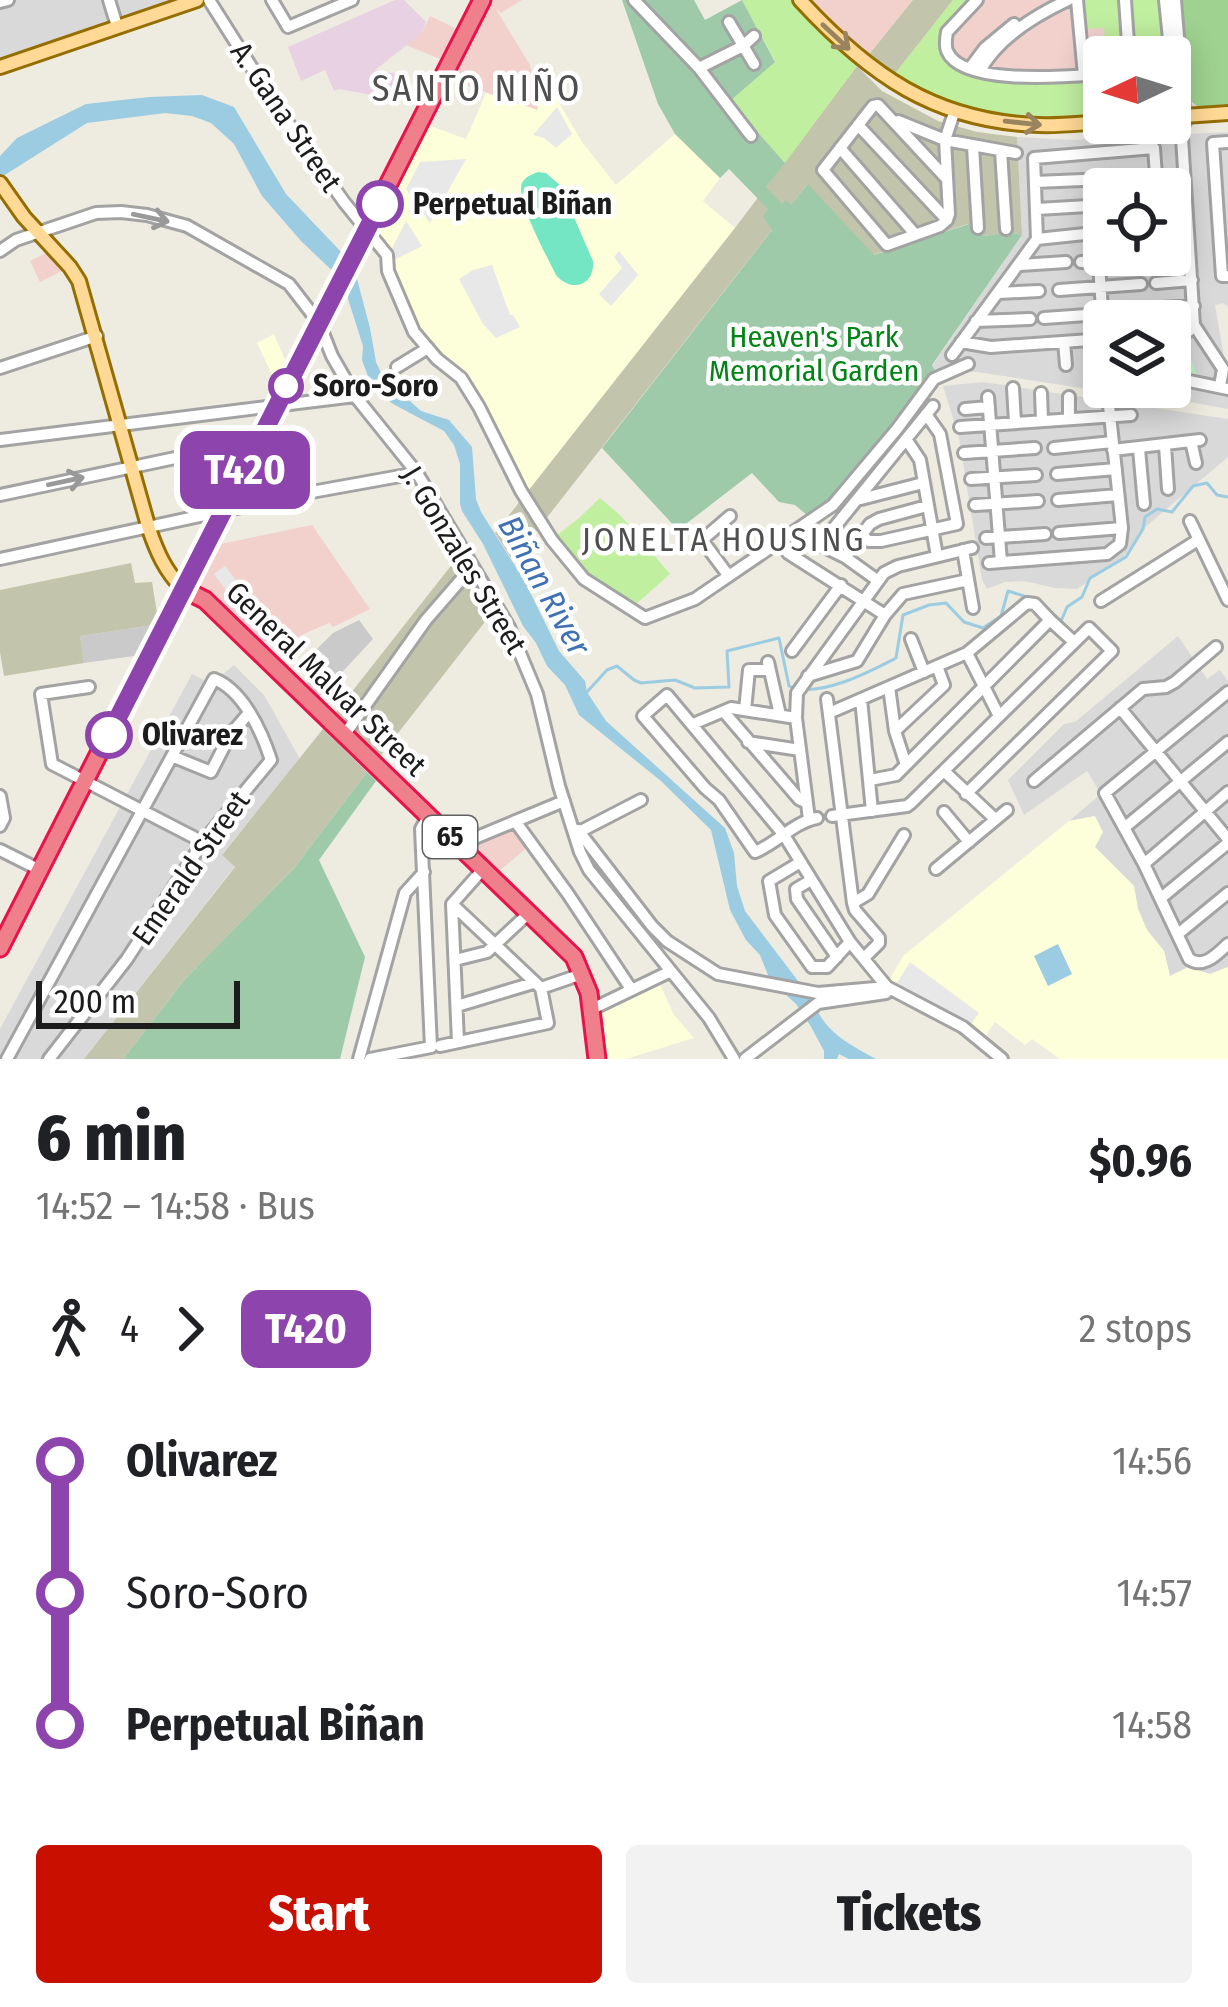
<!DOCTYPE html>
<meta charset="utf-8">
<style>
:root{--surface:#fff;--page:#f2f2f2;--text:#202124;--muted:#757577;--accent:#c80f00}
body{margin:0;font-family:"Fira Sans Condensed",sans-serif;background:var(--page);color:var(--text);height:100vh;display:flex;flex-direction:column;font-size:45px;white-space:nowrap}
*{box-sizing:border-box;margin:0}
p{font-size:39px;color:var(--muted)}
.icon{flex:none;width:66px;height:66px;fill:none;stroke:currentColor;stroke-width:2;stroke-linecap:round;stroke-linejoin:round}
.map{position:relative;height:1059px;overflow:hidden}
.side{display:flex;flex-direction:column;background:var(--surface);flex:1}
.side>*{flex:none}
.badge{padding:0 24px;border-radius:18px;font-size:42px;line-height:78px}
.needle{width:78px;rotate:266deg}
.tools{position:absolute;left:1083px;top:36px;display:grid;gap:24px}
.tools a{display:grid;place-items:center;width:108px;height:108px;border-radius:12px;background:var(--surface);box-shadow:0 6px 30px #0003;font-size:60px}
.scale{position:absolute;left:36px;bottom:30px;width:204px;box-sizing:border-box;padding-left:12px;border:6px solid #1c1c1c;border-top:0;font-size:33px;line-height:42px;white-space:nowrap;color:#1c1c1c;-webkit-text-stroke:9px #fff;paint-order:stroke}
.map>.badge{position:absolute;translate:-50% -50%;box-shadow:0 0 0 6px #fff}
.legs{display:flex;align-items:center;gap:18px;height:132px;padding:0 36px;font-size:39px}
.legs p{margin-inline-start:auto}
.overview{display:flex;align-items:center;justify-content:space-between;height:204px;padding:0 36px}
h1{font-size:66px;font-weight:800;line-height:90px}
.button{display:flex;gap:24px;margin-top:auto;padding:24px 36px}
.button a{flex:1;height:138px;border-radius:12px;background:var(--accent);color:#fff;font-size:48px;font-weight:800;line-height:138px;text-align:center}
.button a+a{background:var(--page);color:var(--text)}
ul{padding:0 36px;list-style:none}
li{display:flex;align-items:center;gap:42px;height:132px;font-size:45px}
li i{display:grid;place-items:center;width:18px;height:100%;margin:0 15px;background:currentColor}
li i::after{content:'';width:30px;height:30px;margin:-15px;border:9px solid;border-radius:50%;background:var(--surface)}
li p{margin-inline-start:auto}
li:first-child i{background:linear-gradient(#0000 50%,currentColor 0)}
li:last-child i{background:linear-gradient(currentColor 50%,#0000 0)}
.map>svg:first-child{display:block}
.residential{fill:#dad9d9;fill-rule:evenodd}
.commercial{fill:#f2d1cd}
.industrial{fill:#e8d1e2}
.education{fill:#fcffd9}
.religious{fill:#cacaca}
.construction{fill:#c2c4ab}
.grass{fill:#c1efa0}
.forest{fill:#9fd290}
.cemetery{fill:#9fcaa9}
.park{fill:#b7fec2}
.pitch{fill:#75e6c3}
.parking{fill:#e8e8e8}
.water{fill:#9ccce1}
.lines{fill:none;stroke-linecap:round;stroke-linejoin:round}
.stream{stroke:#9ccce1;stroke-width:3}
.minor-casing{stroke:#a3a3a3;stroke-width:16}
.major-casing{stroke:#946e00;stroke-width:18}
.highway-casing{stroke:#e7134b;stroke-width:21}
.minor{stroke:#fff;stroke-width:10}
.major{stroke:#ffd995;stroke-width:12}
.highway{stroke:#ee7f8b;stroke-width:15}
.oneway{stroke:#99845f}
.oneway2{stroke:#999}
.line-1-casing{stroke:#fff;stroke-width:27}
.line-1{stroke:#8e44ad;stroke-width:18}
.stop-1-dot{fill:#fff;stroke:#8e44ad;stroke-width:6}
.labels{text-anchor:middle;stroke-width:9;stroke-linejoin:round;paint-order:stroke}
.shield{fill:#fff;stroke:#606060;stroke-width:3}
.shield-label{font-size:27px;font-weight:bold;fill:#1c1c1c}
.street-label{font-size:30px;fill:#1c1c1c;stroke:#fff}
.stop-label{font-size:30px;font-weight:bold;fill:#1c1c1c;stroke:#fff;text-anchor:start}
.park-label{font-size:30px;fill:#018316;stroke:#fff}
.neighbourhood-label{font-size:33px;letter-spacing:3px;fill:#4f4f4f;stroke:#fff}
.water-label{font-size:33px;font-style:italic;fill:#4071b4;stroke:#fff}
.quarter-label{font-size:36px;letter-spacing:3px;fill:#4f4f4f;stroke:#fff}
</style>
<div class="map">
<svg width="1228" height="1059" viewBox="0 0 1228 1059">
<rect width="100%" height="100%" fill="#eeebe0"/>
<!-- residential -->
<path class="residential" d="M0,0H194L0,66Z
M1228,132V307L1224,303L1215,305L1228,380V409L1124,390L1107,392L977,372L965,371L939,379L932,366L1022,235L1017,137L1074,140ZM1104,189H1170V255H1104ZM1104,321H1170V387H1104Z
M983,382L1228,419V457L1143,529L1121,560L1077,589L1055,588L1024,581L1005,582L987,589L982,580L959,438L943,386Z
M1178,636L1207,679L1220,670L1228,681V967L1210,974L1170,977L1164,951L1147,930L1138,909L1134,886L1095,847V816L1069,821L1101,794L1087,771L1024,815L1008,780L1064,724L1075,722Z
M234,665L264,695L300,759L222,854L235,866L84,1059H0V1029L192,674L211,684Z"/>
<!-- commercial -->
<path class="commercial" d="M494,0H522L501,13L496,9L530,65L539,111L451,80Z
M809,0H913L867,57L827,22Z
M953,0H1180L1192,104L1197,107L1170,109V57H1104V114L1044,117L995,114L950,102L894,75Z
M430,16L457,29L440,59L406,45L422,33Z
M48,252L64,270L40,282L30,261Z
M312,525L370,609L333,627L329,623L306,633L277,649L269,639L261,644L194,582L216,545Z
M514,825L529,846L497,873L467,845Z"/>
<!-- industrial -->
<path class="industrial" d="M395,0H404L426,22L422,33L375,70L404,75L400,100L339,89L334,91L325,70L301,81L288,47Z"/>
<!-- education -->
<path class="education" d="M546,80L582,142L616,185L675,134L720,178L703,201L735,228L527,494L483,406L440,360L423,336L393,267L370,236L428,125L466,139L486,93L538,110L533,86Z
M274,334L286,362L276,383L257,343Z
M1095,816L1103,832L1095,847L1134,886L1138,909L1147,930L1164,951L1170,976L1188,967L1210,974L1228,967V1059H1060L1032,1039L1025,1045L995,1022L984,1038L888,982L903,956L1069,821Z
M659,982L674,1015L694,1038L626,1059H606L596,1008Z"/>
<!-- religious -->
<path class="religious" d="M359,620L373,639L319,697L305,685L329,659L317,649L333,633Z
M153,625L134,656L84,663L80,636Z"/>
<!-- construction -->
<path class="construction" d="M913,0H953L894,75L867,57Z
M857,66L882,91L938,121L977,132L1017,137L1022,235L1010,232L984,236L968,224L873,255L807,185L513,561L495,533L735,228Z
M461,553L495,609L377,760L332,717Z
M131,563L135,583L152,582L157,613L153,625L80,636L84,663L4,676L0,652V590Z
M323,729L367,772L295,867L186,978L123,1059H84L235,867L222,855Z"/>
<!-- grass -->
<path class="grass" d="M742,0H792L857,66L785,163L730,101L775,61Z
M953,0H970C953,15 932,29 945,53C966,94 1065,83 1104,81V114C1053,117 1004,119 954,103C934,96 914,84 894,75Z
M1084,0H1118L1123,57H1104V69L1095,70L1088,65L1087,54L1106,52L1104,28L1086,29Z
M1130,0H1164L1168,57H1135Z
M600,498L622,517L670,574L634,606L591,579L556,536L579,518Z"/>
<!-- forest -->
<path class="forest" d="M1180,0H1228V104L1198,107L1187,98Z"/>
<!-- cemetery -->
<path class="cemetery" d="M622,0H694L705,20L742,0L775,62L730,101L785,163L766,187L782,204L786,200L791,205L808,184L874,255L969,224L984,236L1010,232L1022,235L932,365L939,379L829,504L808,516L795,505L779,502L752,473L678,530L602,448L772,230L763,217L768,209L729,169L720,178L675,134L658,104Z
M367,772L376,781L319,860L365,957L340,1059H123L186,978L295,867Z"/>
<!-- park -->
<path class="park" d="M1170,339H1184L1198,379L1170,372Z"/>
<!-- pitch -->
<path class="pitch" d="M538,172L546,173L560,185L593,261C595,286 571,293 556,275C548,258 515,199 522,183C526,176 531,175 538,172Z"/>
<!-- parking -->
<path class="parking" d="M557,107L572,134L556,148L544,138L533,135Z
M466,159L430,223L406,189L420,162Z
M406,221L422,246L392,261L388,256Z
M619,251L638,275L611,306L599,294L622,268L614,257Z
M492,265L510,315H513L520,327L496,338L483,324L459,279L473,270Z
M225,566L270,625L259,633L214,574Z
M910,962L979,1013L970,1026L897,983Z"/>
<!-- water -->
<path class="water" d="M202,95L234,107L286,194L344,255L356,275L370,328L376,362L383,377L421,411L449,420L472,447L476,499L481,512L524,580L559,651L585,681L587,692L606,721L725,828L734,853L737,886L745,911L814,1002C824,1032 849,1044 876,1059H849L839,1054L837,1059H824V1051L810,1025L796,1004L770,980L760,955L746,940L730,910L711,830L661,781L579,715L565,685L547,666L536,643L523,626L483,544L462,511L460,504V464L454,445L444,431L393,404L372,387L362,360L363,346L342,280L301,241L262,196L234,144L211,123L192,116L165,113L87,123L0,178V156L17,138L86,104L149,97Z
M1058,944L1072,974L1048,986L1034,956Z"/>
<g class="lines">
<!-- stream -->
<path class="stream" d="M1039,601L1061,621L1067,607L1082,597L1090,578L1126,557L1143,529L1145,517L1157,509L1172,512L1193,486L1207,483L1217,495L1228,497
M587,692L607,670L617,666L634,680L641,683L675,680L695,688L729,687L727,651L779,638L789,686C818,699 869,672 896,658L903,615L929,605L946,603L964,622L983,628L1001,616L1008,591L1030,598"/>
<!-- minor casing -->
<g class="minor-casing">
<path id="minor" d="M109,0L117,26
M209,0L274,103L344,202L387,255L388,271L414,332L437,359L461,378L479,407L521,491L552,540L584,579L645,618L695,599L833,505L897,429L934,379L968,364
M272,0L288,27L352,0
M634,0L699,68L751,136
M977,0L947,32C946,38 945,46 947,51C962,87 1072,76 1104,74
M1077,0L1084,75
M1125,0L1129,57
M1165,0L1177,117L1182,138L1194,325L1189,331L1170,336
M1175,0L1185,122
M0,2L8,0
M729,22L754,64
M699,68L743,46L754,36
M970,68L985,48L1014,24
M980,71C997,39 1036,15 1068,0
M898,121L945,140L1016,153
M858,125L947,220
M1228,142L1213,143L1222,276H1228
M973,147L978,228
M840,148L915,234
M1001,151L1006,229
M945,177L878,105L873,106L823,170L887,245L940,226L947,220
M1102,179L1156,176
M1035,182L1083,180
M1037,209L1088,206
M947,220L949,214L945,140L954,113
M1097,232L1104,342
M1037,239L1104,232
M0,251L16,240L96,213L121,212L147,215L187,226L289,284L319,323L332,356L355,396L417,473L509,627L537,694L559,786L580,852L589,870L709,1018L734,1059
M1156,256L1189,255
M1081,262L1136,258
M1020,265L1066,262
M1156,283L1192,280
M1059,290L1141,284
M998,293L1039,291
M1162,308L1194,306
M1044,318L1144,311
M976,321L1030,319
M1194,325L1223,369L1220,386
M961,342L991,347L1104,339
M1064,342L1066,365
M952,355L1037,239L1034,158L1154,148L1157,189
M397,367L428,348
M0,368L97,336
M1091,371L1104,370
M1170,377L1228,389
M1013,388L1015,422
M1041,393L1042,420
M988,397L1001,562
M1069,397V418
M965,409L989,407
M960,427L1131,415
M906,439L920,460L937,556
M0,440L355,396
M1191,441L1196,463
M1165,446L1168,489
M1054,448L1112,442
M1139,449L1144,504
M1113,450L1200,440
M964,453L1035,448
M1057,474L1116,469
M971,479L1036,475
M0,495L194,454L255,449
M861,499L923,483
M1058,500L1118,495
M975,505L1038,501
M1190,521L1228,600
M1059,533L1122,528
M861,535L869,541H881L957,524L940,434L926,414
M986,538L1045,534
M820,545L933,406
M963,550L973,608
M845,557L870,524L879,519L927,506
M0,559L306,493L417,473
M989,563L1107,554L1120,544L1122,528L1107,387
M728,575L702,540L730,516
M877,580L845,557L806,538L788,553L885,615
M1101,601L1198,540
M1050,620L1074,642
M911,639L924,672
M792,651L841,585
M967,653L999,716
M768,662L780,715
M808,676L857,661L885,615L903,594L968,580
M89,687L41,694L52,764L203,842
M889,687L895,731L906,765
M1228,692L1105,793L1144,864L1189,959C1204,969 1217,954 1228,944
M827,699L853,903L855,910L879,938V943L864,958
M861,699L872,811
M1120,708L1228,839
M745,710L749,670H769
M724,712L799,799L807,803
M829,713L967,653L1027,603L1035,604L1050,620L896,775L870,780
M693,724L731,708L796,718
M895,731L944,685L937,666
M345,734L426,620L472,567
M748,742L800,750
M174,757L211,772L230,735L248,714
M944,771L995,819
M1034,781L1143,689L1166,687L1175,682L1216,647
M0,796L4,818L0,826
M944,812L969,842
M832,816L907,806L911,803L1089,628L1112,651L966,794
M817,818C794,822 776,844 755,852L719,800L705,788L643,716L667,695L784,835L850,942L887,987
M809,819L796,718L797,693L884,573L898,566L972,548
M515,821L568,894L631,989
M1124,828L1228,742
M578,830L652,926L667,941L718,974L818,993L887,987L963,1027L1002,1059
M579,832L641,800
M458,845L564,801
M0,850L40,870
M799,863L769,881L775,915L812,967H827L850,942
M1144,864L1228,792
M936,869L1007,810
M811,880L796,889L797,899L837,957
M1161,898L1228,843
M853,903L868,894L904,835
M1178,934L1228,893
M455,960L487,952L530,912
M541,988L582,974
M457,1006L533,983
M592,1009L671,971
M458,1042L452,904L484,868
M440,1046L548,1023L541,988L452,904
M7,1059L214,679C243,690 262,732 271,760L203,842L127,959L49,1059
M359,1059L405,893L424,872
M370,1059L431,1047L421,829L429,815
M745,1059L818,1003L886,993"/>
</g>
<!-- major casing -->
<g class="major-casing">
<path id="major" d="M800,0C868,74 935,122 1039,125C1060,126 1083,123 1104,122
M0,67L197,0
M1170,117L1228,113
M0,183L24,217L70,267L79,281L149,529C157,552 165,571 183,589"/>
</g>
<!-- highway casing -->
<g class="highway-casing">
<path id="highway" d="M183,589L205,600L574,957L589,993L597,1059
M0,948L482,0"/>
</g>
<!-- minor -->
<use href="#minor" class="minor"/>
<!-- major -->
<use href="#major" class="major"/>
<!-- highway -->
<use href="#highway" class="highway"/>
</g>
<!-- one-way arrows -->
<defs><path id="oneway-shaft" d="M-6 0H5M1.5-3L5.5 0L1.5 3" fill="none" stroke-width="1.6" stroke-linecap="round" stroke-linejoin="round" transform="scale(3)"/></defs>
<g class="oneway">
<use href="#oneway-shaft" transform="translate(836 37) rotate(43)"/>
<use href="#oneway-shaft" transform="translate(1023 123) rotate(6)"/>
</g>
<g class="oneway2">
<use href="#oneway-shaft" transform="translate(151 218) rotate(12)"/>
<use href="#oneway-shaft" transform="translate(66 481) rotate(-12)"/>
</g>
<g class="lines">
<!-- line-1 casing -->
<g class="line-1-casing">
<path id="line-1" d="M109,735L380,204"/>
</g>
<!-- line-1 -->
<use href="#line-1" class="line-1"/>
</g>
<!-- markers -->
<g class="stop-1-dot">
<circle cx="380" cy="204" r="21"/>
<circle cx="286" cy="386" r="15"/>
<circle cx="109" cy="735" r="21"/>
</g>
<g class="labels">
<!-- shield labels -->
<rect class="shield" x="423" y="816" width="54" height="42" rx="9"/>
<g class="shield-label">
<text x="450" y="846">65</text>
</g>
<!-- street labels -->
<g class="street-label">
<text transform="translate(286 117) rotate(56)" y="10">A. Gana Street</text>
<text transform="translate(464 560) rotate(59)" y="10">J. Gonzales Street</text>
<text transform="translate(326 679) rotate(44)" y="10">General Malvar Street</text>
<text transform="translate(191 868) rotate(-55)" y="10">Emerald Street</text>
</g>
<!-- stop labels -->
<g class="stop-label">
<text x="413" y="214">Perpetual Biñan</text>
<text x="313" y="396">Soro-Soro</text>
<text x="142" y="745">Olivarez</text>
</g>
<!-- park labels -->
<g class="park-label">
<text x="814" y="347">Heaven's Park<tspan x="814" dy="34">Memorial Garden</tspan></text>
</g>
<!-- neighbourhood labels -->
<g class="neighbourhood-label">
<text x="724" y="551">JONELTA HOUSING</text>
</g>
<!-- water labels -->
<g class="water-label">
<text transform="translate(545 585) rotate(61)" y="12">Biñan River</text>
</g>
<!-- quarter labels -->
<g class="quarter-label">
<text x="477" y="101">SANTO NIÑO</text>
</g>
</g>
</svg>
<div class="tools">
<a><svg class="needle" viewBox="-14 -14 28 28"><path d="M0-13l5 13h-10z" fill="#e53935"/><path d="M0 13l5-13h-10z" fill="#757577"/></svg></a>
<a><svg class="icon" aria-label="locate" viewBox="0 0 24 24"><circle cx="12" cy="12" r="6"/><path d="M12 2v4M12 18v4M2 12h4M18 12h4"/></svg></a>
<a><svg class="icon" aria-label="layers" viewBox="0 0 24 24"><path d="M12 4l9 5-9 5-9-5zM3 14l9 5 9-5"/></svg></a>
</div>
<div class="scale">200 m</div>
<b class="badge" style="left:245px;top:470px;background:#8e44ad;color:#fff">T420</b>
</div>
<section class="side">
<div class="overview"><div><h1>6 min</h1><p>14:52 – 14:58 · Bus</p></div><b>$0.96</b></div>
<div class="legs"><svg class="icon" aria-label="walk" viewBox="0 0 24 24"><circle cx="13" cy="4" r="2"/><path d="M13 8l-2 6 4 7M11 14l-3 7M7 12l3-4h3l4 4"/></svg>4<svg class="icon" aria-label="forward" viewBox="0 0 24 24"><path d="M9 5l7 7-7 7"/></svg><b class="badge" style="background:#8e44ad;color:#fff">T420</b><p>2 stops</p></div>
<ul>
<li><i style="color:#8e44ad"></i><b>Olivarez</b><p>14:56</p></li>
<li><i style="color:#8e44ad"></i><span>Soro-Soro</span><p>14:57</p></li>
<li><i style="color:#8e44ad"></i><b>Perpetual Biñan</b><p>14:58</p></li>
</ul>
<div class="button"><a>Start</a><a>Tickets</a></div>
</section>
